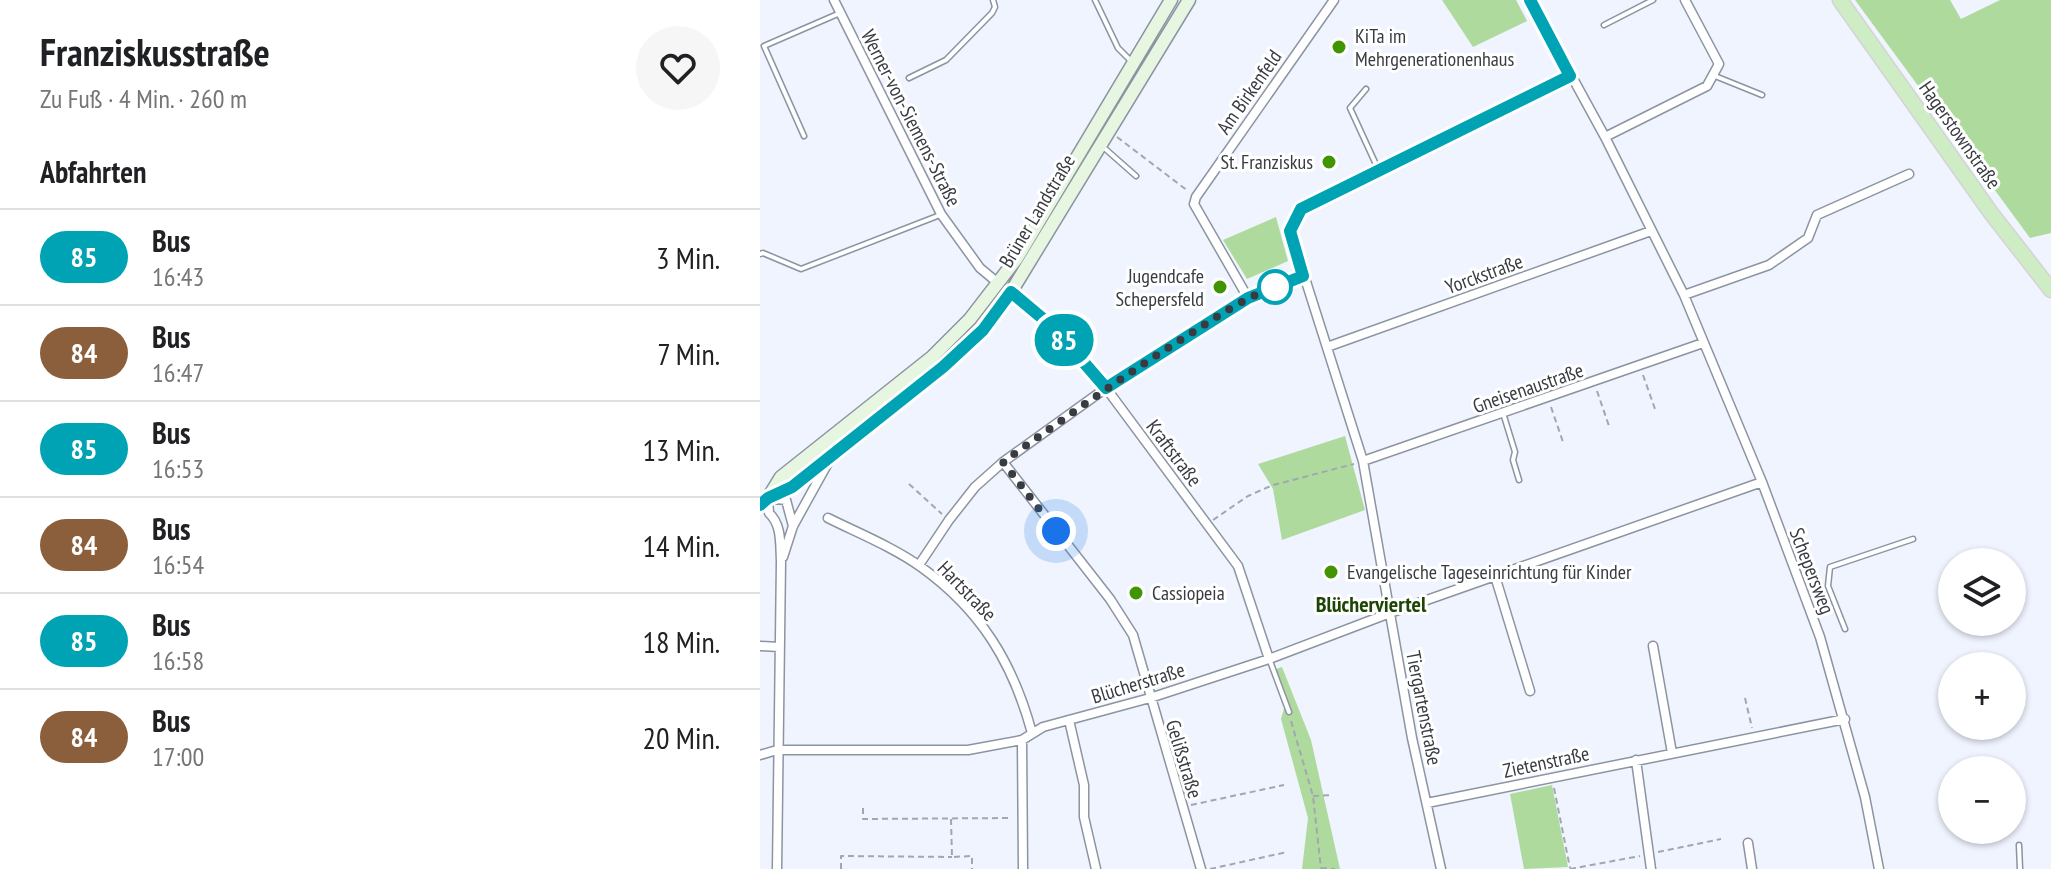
<!DOCTYPE html>
<html lang="de">
<meta charset="utf-8">
<style>
:root{--surface:#fff;--page:#f6f6f6;--text:#202124;--muted:#757577;--line:#e0e0e0}
body{margin:0;font-family:"PT Sans Narrow",sans-serif;background:var(--page);color:var(--text);height:100vh;display:flex;flex-direction:column;font-size:30px;white-space:nowrap}
*{box-sizing:border-box;margin:0}
p{font-size:26px;color:var(--muted)}
.icon{flex:none;width:44px;height:44px;fill:none;stroke:currentColor;stroke-width:2;stroke-linecap:round;stroke-linejoin:round}
.map{position:relative;flex:1;overflow:hidden}
.details{display:flex;flex-direction:column;background:var(--surface);width:760px}
.details>*{flex:none}
.badge{padding:0 16px;border-radius:26px;font-size:28px;line-height:52px}
.tools{position:absolute;left:1178px;top:548px;display:grid;gap:16px}
.tools a{display:grid;place-items:center;width:88px;height:88px;border-radius:50%;background:var(--surface);box-shadow:0 2px 6px #0004;font-size:40px}
.you{position:absolute;width:40px;height:40px;margin:-20px;border:6px solid #fff;border-radius:50%;background:#1a73e8;box-shadow:0 0 0 12px #1a73e833}
.map>.badge{position:absolute;translate:-50% -50%;box-shadow:0 0 0 4px #fff}
h2{padding:0 40px;font-size:30px;line-height:72px}
.round{display:grid;place-items:center;flex:none;width:84px;height:84px;border-radius:42px;background:var(--page)}
.head{display:flex;align-items:center;justify-content:space-between;height:136px;padding:0 40px}
h1{font-size:38px;font-weight:600;line-height:60px}
ul{padding:0;list-style:none}
li{display:flex;align-items:center;gap:24px;height:96px;padding:0 40px;border-top:2px solid var(--line)}
li div{flex:1}
li b{display:block;font-size:30px}
li em{font-style:normal}
li .badge{min-width:88px;font-weight:700;text-align:center}
main{display:flex;flex:1;min-height:0}
.map>svg:first-child{display:block}
.green{fill:#afda9e}
.lines{fill:none;stroke-linecap:round;stroke-linejoin:round}
.lane-casing{stroke:#8c94a2;stroke-width:7}
.street-casing{stroke:#8c94a2;stroke-width:11}
.secondary-casing{stroke:#8c94a2;stroke-width:15}
.primary-casing{stroke:#d3d4d5;stroke-width:17}
.path{stroke:#a2a7af;stroke-width:2;stroke-dasharray:6 4;stroke-linecap:butt}
.lane{stroke:#fff;stroke-width:4}
.street{stroke:#fff;stroke-width:8}
.secondary{stroke:#e7f6e1;stroke-width:12}
.primary{stroke:#cfedc4;stroke-width:14}
.line-casing{stroke:#fff;stroke-width:18}
.line{stroke:#00a3b4;stroke-width:12}
.walk{stroke:#383c42;stroke-width:8;stroke-dasharray:0 14.4}
.poi-dot{fill:#419503;stroke:#fff;stroke-width:3}
.stop-dot{fill:#fff;stroke:#00a3b4;stroke-width:4}
.labels{text-anchor:middle;stroke-width:6;stroke-linejoin:round;paint-order:stroke}
.poi-label{font-size:20px;fill:#383c42;stroke:#fff;text-anchor:start}
.street-label{font-size:20px;fill:#383c42;stroke:#fff}
.neighbourhood-label{font-size:22px;font-weight:bold;fill:#1d4506;stroke:#fff}
</style>
<main>
<section class="details">
<div class="head"><div><h1>Franziskusstraße</h1><p>Zu Fuß · 4 Min. · 260 m</p></div><a class="round"><svg class="icon" aria-label="heart" viewBox="0 0 24 24"><path d="M12 20l-8-8c-3-5 5-10 8-4 3-6 11-1 8 4z"/></svg></a></div>
<h2>Abfahrten</h2>
<ul>
<li><span class="badge" style="background:#00a3b4;color:#fff">85</span><div><b>Bus</b><p>16:43</p></div><em>3 Min.</em></li>
<li><span class="badge" style="background:#8b5e3c;color:#fff">84</span><div><b>Bus</b><p>16:47</p></div><em>7 Min.</em></li>
<li><span class="badge" style="background:#00a3b4;color:#fff">85</span><div><b>Bus</b><p>16:53</p></div><em>13 Min.</em></li>
<li><span class="badge" style="background:#8b5e3c;color:#fff">84</span><div><b>Bus</b><p>16:54</p></div><em>14 Min.</em></li>
<li><span class="badge" style="background:#00a3b4;color:#fff">85</span><div><b>Bus</b><p>16:58</p></div><em>18 Min.</em></li>
<li><span class="badge" style="background:#8b5e3c;color:#fff">84</span><div><b>Bus</b><p>17:00</p></div><em>20 Min.</em></li>
</ul>
</section>
<div class="map">
<svg width="1291" height="869" viewBox="0 0 1291 869">
<rect width="100%" height="100%" fill="#eff4fe"/>
<!-- green -->
<path class="green" d="M682,0H756L767,21L713,47Z
M1095,0H1190L1201,19L1240,0H1291V233L1270,238Z
M516,217L528,261L487,279L463,240Z
M585,436L605,510L522,540L513,489L498,464Z
M522,667L551,740L580,869H542L548,818L521,719L527,698L516,669Z
M792,785L808,867L764,869L750,794Z"/>
<g class="lines">
<!-- lane casing -->
<g class="lane-casing">
<path id="lane" d="M335,0L358,48L371,61
M844,25L893,0
M955,76L1002,95
M149,78L186,60L232,13L235,7L233,0
M606,89L590,108L619,171
M44,136L4,46L80,13
M342,146L376,176
M0,254L3,253L41,269L180,215
M743,413L755,452L753,460L759,480
M1085,629L1068,586L1070,567L1153,539
M510,661L529,712
M1259,845L1260,869"/>
</g>
<!-- street casing -->
<g class="street-casing">
<path id="street" d="M74,0L181,214L220,268L238,283
M770,0L845,137L924,295L1002,482L1060,637L1105,797L1119,869
M845,137L947,86L959,64L925,0
M251,292L294,328L346,388L478,566L509,659
M924,295L1009,265L1048,238L1057,215L1149,174
M488,298L434,204L436,197L574,0
M567,347L891,231
M603,461L943,343
M243,462L350,599L373,635L441,869
M68,518C98,533 133,547 161,567C221,610 253,663 272,733
M23,557L33,526L69,461
M159,565L189,520L215,487L243,462L346,388L488,298L543,276
M735,576L770,691
M0,646L19,647
M893,646L912,753
M309,720L324,785V817L336,869
M262,740L263,869
M0,755L17,750H208L262,740L283,727L390,698L509,659L630,613L1002,482
M876,760L891,869
M667,803L1085,719
M988,843L992,869
M17,869L21,561C20,544 22,525 9,513L8,498L26,500L33,526
M681,869L652,738L603,461L530,231L541,209L810,76"/>
</g>
<!-- secondary casing -->
<g class="secondary-casing">
<path id="secondary" d="M8,498L32,487L183,367L223,330L251,292L429,0
M0,505L8,498L21,477L172,357L210,319L257,258L411,0"/>
</g>
<!-- primary casing -->
<g class="primary-casing">
<path id="primary" d="M1080,0L1231,213L1291,290"/>
</g>
<!-- path -->
<path class="path" d="M357,137L428,191
M883,375L895,409
M837,391L849,426
M791,407L803,442
M149,484L182,514
M453,520L488,496L513,485L594,464
M985,698L992,728
M531,721L553,796L561,869
M794,788L810,868
M553,796L572,795
M431,805L524,785
M103,808V819L252,818
M191,819L192,857L212,856V869
M898,852L961,839
M561,868L575,869
M81,869V856L192,857
M450,869L527,852
M810,869L880,856"/>
<!-- lane -->
<use href="#lane" class="lane"/>
<!-- street -->
<use href="#street" class="street"/>
<!-- secondary -->
<use href="#secondary" class="secondary"/>
<!-- primary -->
<use href="#primary" class="primary"/>
</g>
<g class="lines">
<!-- line casing -->
<g class="line-casing">
<path id="line" d="M0,505L8,498L32,487L183,367L223,330L251,292L294,328L346,388L488,298L543,276L530,231L541,209L810,76L770,0"/>
</g>
<!-- line -->
<use href="#line" class="line"/>
<!-- walk -->
<path class="walk" d="M296,531L243,462C305,418 366,374 430,334C458,316 486,297 515,287"/>
</g>
<!-- markers -->
<g class="poi-dot">
<circle cx="579" cy="47" r="8"/>
<circle cx="569" cy="162" r="8"/>
<circle cx="460" cy="287" r="8"/>
<circle cx="571" cy="572" r="8"/>
<circle cx="376" cy="593" r="8"/>
</g>
<circle class="stop-dot" cx="515" cy="287" r="16"/>
<g class="labels">
<!-- poi labels -->
<g class="poi-label">
<text x="595" y="43">KiTa im<tspan x="595" dy="23">Mehrgenerationenhaus</tspan></text>
<text x="553" y="169" text-anchor="end">St. Franziskus</text>
<text x="444" y="283" text-anchor="end">Jugendcafe<tspan x="444" dy="23">Schepersfeld</tspan></text>
<text x="587" y="579">Evangelische Tageseinrichtung für Kinder</text>
<text x="392" y="600">Cassiopeia</text>
</g>
<!-- street labels -->
<g class="street-label">
<text transform="translate(489 92) rotate(-55)" y="7">Am Birkenfeld</text>
<text transform="translate(151 118) rotate(63)" y="7">Werner-von-Siemens-Straße</text>
<text transform="translate(1200 135) rotate(55)" y="7">Hagerstownstraße</text>
<text transform="translate(277 211) rotate(-59)" y="7">Brüner Landstraße</text>
<text transform="translate(724 274) rotate(-20)" y="7">Yorckstraße</text>
<text transform="translate(768 388) rotate(-19)" y="7">Gneisenaustraße</text>
<text transform="translate(414 453) rotate(53)" y="7">Kraftstraße</text>
<text transform="translate(1052 571) rotate(69)" y="7">Schepersweg</text>
<text transform="translate(207 591) rotate(46)" y="7">Hartstraße</text>
<text transform="translate(378 683) rotate(-17)" y="7">Blücherstraße</text>
<text transform="translate(664 708) rotate(79)" y="7">Tiergartenstraße</text>
<text transform="translate(424 759) rotate(73)" y="7">Gelißstraße</text>
<text transform="translate(786 762) rotate(-12)" y="7">Zietenstraße</text>
</g>
<!-- neighbourhood labels -->
<g class="neighbourhood-label">
<text x="611" y="612">Blücherviertel</text>
</g>
</g>
</svg>
<div class="tools">
<a><svg class="icon" aria-label="layers" viewBox="0 0 24 24"><path d="M12 4l9 5-9 5-9-5zM3 14l9 5 9-5"/></svg></a>
<a>+</a>
<a>−</a>
</div>
<div class="you" style="left:296px;top:531px"></div>
<b class="badge" style="left:304px;top:340px;background:#00a3b4;color:#fff">85</b>
</div>
</main>
